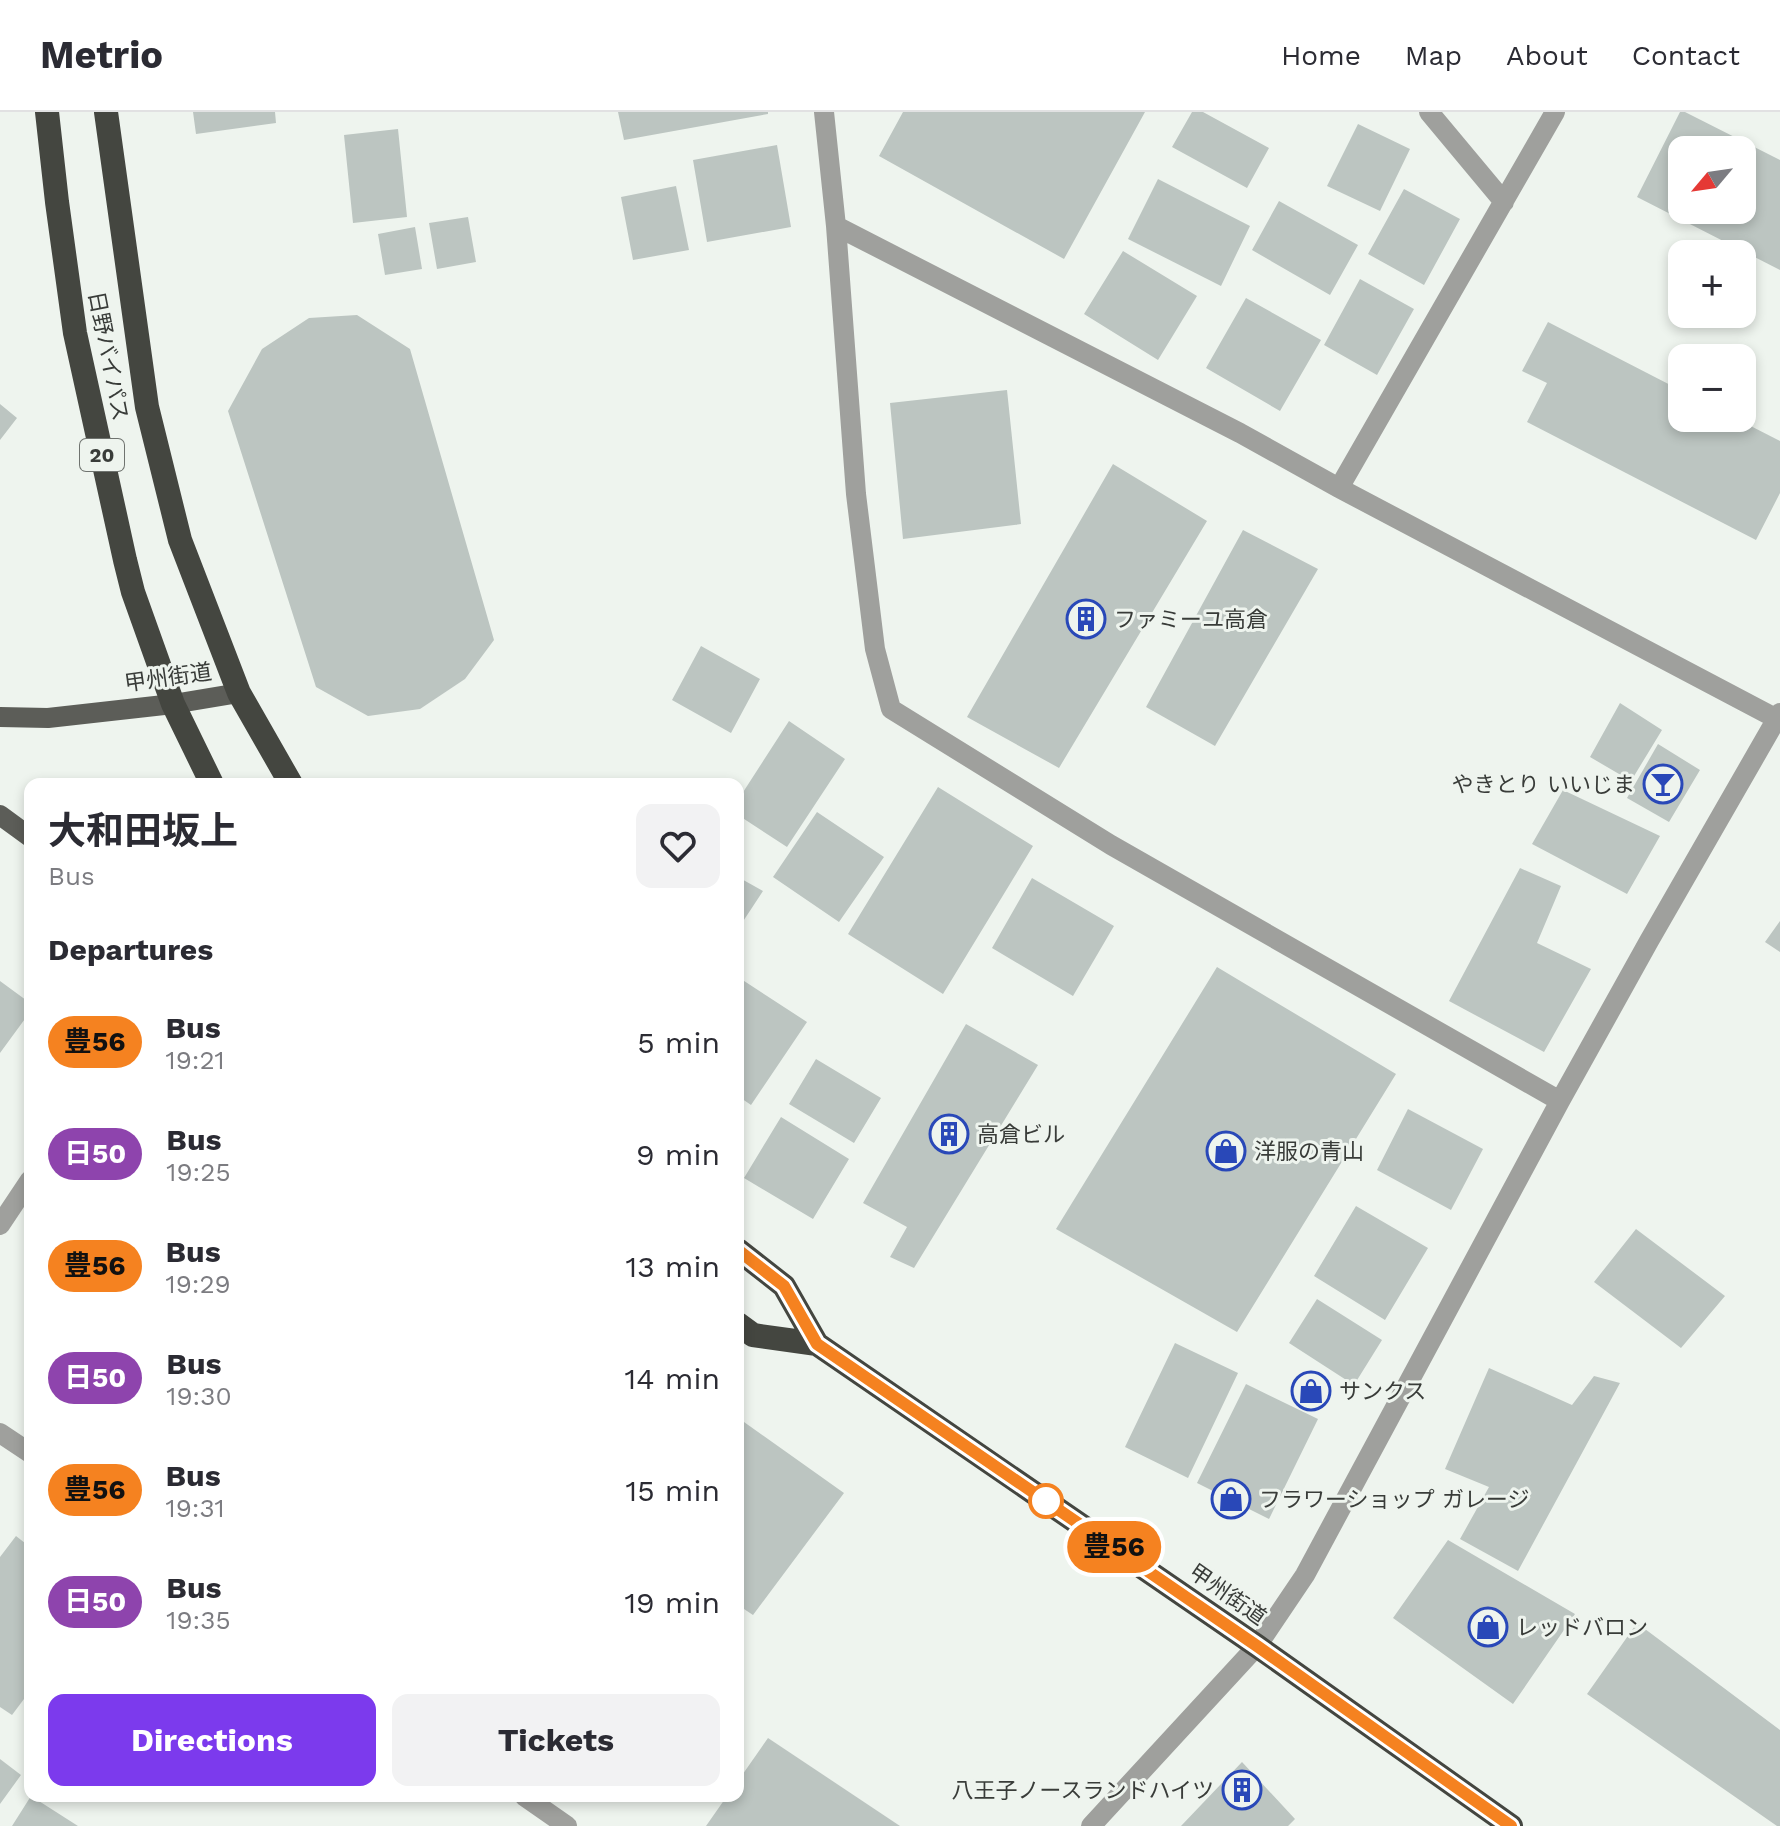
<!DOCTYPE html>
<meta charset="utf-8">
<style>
:root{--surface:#fff;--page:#f2f2f3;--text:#2b2b33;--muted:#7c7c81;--line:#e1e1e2;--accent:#7c3aed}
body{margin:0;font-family:"Work Sans","Noto Sans JP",sans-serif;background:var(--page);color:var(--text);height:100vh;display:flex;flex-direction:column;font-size:30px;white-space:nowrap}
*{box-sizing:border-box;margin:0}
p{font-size:26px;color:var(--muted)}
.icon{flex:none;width:44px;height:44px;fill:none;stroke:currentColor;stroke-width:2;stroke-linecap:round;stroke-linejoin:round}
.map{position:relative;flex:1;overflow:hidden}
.sheet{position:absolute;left:24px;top:666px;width:720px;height:1024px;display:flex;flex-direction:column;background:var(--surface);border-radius:16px;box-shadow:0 4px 12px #0003}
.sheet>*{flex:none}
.badge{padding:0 16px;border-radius:26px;font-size:28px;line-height:52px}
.needle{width:52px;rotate:241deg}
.controls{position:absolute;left:1668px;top:24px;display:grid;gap:16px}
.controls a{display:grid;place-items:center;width:88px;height:88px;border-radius:16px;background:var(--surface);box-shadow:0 4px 12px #0003;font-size:40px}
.map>.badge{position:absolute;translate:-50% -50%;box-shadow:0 0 0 4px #fff}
h2{padding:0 24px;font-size:30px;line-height:72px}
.round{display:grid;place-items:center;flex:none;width:84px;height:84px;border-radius:16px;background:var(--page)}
.summary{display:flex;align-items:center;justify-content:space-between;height:136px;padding:0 24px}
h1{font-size:38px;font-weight:700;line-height:60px}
.action{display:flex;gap:16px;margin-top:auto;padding:16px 24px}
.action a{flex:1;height:92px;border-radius:16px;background:var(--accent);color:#fff;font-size:32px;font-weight:700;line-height:92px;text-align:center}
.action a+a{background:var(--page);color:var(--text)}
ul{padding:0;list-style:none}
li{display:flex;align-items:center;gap:24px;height:112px;padding:0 24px}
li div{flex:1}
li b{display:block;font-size:30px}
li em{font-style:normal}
li .badge{min-width:88px;font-weight:700;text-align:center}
header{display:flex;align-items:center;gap:48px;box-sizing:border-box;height:112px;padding:0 40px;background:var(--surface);border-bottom:2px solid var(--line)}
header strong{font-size:38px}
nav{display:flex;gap:44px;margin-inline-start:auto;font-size:28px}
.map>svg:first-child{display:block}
.building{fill:#bcc5c1;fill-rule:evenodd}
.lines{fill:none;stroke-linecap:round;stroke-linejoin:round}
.minor{stroke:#9fa09d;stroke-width:20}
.major{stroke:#5c5d58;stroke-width:20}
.highway{stroke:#444640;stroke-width:24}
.line-casing{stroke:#fff;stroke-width:18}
.line{stroke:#f58220;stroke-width:12}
.stop-dot{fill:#fff;stroke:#f58220;stroke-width:4}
.labels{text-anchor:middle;stroke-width:6;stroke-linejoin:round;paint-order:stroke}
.shield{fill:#eef4ee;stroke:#6f736f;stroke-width:2}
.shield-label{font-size:20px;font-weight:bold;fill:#393c39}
.street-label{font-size:22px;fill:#393c39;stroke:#eef4ee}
.poi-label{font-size:22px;fill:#393c39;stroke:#eef4ee;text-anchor:start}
</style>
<header>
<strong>Metrio</strong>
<nav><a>Home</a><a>Map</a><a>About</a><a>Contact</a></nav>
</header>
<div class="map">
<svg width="1780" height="1714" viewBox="0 0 1780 1714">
<rect width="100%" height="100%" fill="#eef4ee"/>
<!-- building -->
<path class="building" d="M193,0H275L276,11L196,22Z
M618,0H768V2L624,28Z
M903,0H1145L1064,147L879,44Z
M1192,0H1203L1269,36L1247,76L1172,35Z
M1680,0H1685L1780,48V158L1637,85ZM1682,38H1742V98H1682Z
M1358,12L1410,37L1380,99L1327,74Z
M398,17L407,105L353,111L344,23Z
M777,33L791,115L707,130L693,48Z
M1158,67L1250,114L1221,174L1128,127Z
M676,74L689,138L633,148L621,85Z
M1404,77L1460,107L1424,173L1368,142Z
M1279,89L1358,133L1330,183L1252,138Z
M468,105L476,150L437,157L429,111Z
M415,115L422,157L385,163L378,122Z
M1123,139L1197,184L1158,248L1084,202Z
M1360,167L1414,197L1377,263L1324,233Z
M1246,186L1321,228L1280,299L1206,256Z
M357,203L410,237L494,528L465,567L420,597L368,604L316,575L228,299L262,237L309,206Z
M1548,210L1682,279V306H1735L1780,329V381L1756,428L1527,310L1547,271L1522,259Z
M1007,278L1021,412L903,427L890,291Z
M0,292L17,306L0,328Z
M1113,352L1207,409L1059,656L967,605Z
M1243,418L1318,457L1215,634L1146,595Z
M701,534L760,567L731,621L672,588Z
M1620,591L1662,618L1631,669L1590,645Z
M789,609L845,647L787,735L738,703V688Z
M1658,632L1700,658L1669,710L1627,686Z
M938,675L1033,734L943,882L848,822Z
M1563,678L1660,724L1627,782L1532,732Z
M817,700L884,745L839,810L773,765Z
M1520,756L1561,774L1537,831L1591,857L1544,940L1449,889Z
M738,765L763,779L738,817Z
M1032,766L1114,814L1073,884L992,836Z
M1780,809V840L1765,830Z
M1217,855L1396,962L1237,1220L1056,1117Z
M738,865L807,910L751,993L738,984Z
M0,869L30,891V900L0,941Z
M966,912L1038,953L914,1156L890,1145L907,1115L863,1091Z
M816,947L881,986L854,1031L789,992Z
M1408,997L1483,1037L1451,1098L1377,1058Z
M781,1005L849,1047L813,1107L744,1066Z
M1356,1094L1428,1136L1385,1208L1314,1164Z
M1636,1117L1725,1184L1681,1236L1594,1170Z
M1317,1187L1382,1228L1354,1273L1289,1231Z
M1175,1231L1238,1261L1188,1366L1125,1335Z
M1489,1256L1572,1293L1594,1264L1620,1271L1518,1459L1460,1427L1489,1375L1445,1357Z
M1246,1272L1318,1307L1269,1407L1197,1371Z
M744,1310L844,1381L753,1503L738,1493V1318Z
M16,1424L30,1435V1579L12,1603L0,1595V1445Z
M1448,1428L1575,1502L1513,1592L1393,1506Z
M1637,1511L1780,1618V1714H1777L1587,1582Z
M768,1626L900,1714H706L727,1684H738V1669Z
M0,1647L21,1663L0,1692Z
M1242,1650L1295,1707L1288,1714H1181Z
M31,1684L78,1714H12Z"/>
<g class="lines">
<!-- minor -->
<path class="minor" d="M824,0L836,114L856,382L875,537L891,597L1111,733L1560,989
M1429,0L1504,90
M836,114L1240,321L1339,376L1777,607
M1339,376L1555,0
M0,1113L30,1068
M0,1321L30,1341
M524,1684L567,1714
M1091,1714L1257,1534L1305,1463L1560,989L1649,829L1780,601"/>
<!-- major -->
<path class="major" d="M0,605L48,606L173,592L239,581
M0,703L30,725"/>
<!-- highway -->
<path class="highway" d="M47,0L57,90L75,221L125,448L133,480L173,592L212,672
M106,0L147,295L180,428L239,581L291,672
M738,1138L784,1174L817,1232L1257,1534L1511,1714
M738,1212L753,1223L817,1232"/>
</g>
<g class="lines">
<!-- line casing -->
<g class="line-casing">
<path id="line" d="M738,1138L784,1174L817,1232L1257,1534L1511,1714"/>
</g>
<!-- line -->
<use href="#line" class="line"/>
</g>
<!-- icons -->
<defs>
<g id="building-ring" transform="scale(2)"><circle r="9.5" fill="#eef4ee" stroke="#2948b8" stroke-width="1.5"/><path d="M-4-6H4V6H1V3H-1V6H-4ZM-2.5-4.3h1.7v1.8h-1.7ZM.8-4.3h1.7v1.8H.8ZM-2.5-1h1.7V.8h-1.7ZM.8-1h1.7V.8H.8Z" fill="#2948b8"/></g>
<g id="bar-ring" transform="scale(2)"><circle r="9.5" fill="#eef4ee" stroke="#2948b8" stroke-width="1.5"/><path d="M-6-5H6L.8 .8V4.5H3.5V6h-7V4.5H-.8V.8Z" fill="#2948b8"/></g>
<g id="shop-ring" transform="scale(2)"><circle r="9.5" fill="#eef4ee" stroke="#2948b8" stroke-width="1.5"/><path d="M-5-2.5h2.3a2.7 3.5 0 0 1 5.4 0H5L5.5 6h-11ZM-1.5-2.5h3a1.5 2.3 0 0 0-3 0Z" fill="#2948b8"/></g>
</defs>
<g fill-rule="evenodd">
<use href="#building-ring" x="1086" y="507"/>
<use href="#bar-ring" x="1663" y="672"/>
<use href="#building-ring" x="949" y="1022"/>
<use href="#shop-ring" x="1226" y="1039"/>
<use href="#shop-ring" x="1311" y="1279"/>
<use href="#shop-ring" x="1231" y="1387"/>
<use href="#shop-ring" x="1488" y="1515"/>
<use href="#building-ring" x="1242" y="1678"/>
</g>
<!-- markers -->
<circle class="stop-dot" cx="1046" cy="1389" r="16"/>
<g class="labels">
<!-- shield labels -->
<rect class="shield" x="80" y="327" width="44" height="32" rx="6"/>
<g class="shield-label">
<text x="102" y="350">20</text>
</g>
<!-- street labels -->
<g class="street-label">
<text transform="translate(109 244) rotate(79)" y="8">日野バイパス</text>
<text transform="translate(168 565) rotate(-8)" y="8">甲州街道</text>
<text transform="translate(1228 1482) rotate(35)" y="8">甲州街道</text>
</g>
<!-- poi labels -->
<g class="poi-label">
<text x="1114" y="515">ファミーユ高倉</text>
<text x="1635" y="680" text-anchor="end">やきとり いいじま</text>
<text x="977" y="1030">高倉ビル</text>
<text x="1254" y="1047">洋服の青山</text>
<text x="1339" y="1287">サンクス</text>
<text x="1259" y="1395">フラワーショップ ガレージ</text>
<text x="1516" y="1523">レッドバロン</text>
<text x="1214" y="1686" text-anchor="end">八王子ノースランドハイツ</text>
</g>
</g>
</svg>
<div class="controls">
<a><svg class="needle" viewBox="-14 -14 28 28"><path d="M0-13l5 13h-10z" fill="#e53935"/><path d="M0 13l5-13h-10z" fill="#7c7c81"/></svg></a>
<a>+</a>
<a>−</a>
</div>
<b class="badge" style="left:1114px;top:1435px;background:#f58220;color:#111">豊56</b>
<section class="sheet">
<div class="summary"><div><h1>大和田坂上</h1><p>Bus</p></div><a class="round"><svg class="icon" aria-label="heart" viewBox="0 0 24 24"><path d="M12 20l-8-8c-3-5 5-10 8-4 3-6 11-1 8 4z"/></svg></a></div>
<h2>Departures</h2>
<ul>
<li><span class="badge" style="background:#f58220;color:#111">豊56</span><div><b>Bus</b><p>19:21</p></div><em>5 min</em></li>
<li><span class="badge" style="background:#8e44ad;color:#fff">日50</span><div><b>Bus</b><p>19:25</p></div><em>9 min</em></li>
<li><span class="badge" style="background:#f58220;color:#111">豊56</span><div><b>Bus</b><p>19:29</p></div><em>13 min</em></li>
<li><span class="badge" style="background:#8e44ad;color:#fff">日50</span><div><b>Bus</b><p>19:30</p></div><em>14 min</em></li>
<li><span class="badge" style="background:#f58220;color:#111">豊56</span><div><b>Bus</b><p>19:31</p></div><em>15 min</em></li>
<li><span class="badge" style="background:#8e44ad;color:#fff">日50</span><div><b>Bus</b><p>19:35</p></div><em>19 min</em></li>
</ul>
<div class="action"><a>Directions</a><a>Tickets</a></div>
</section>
</div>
